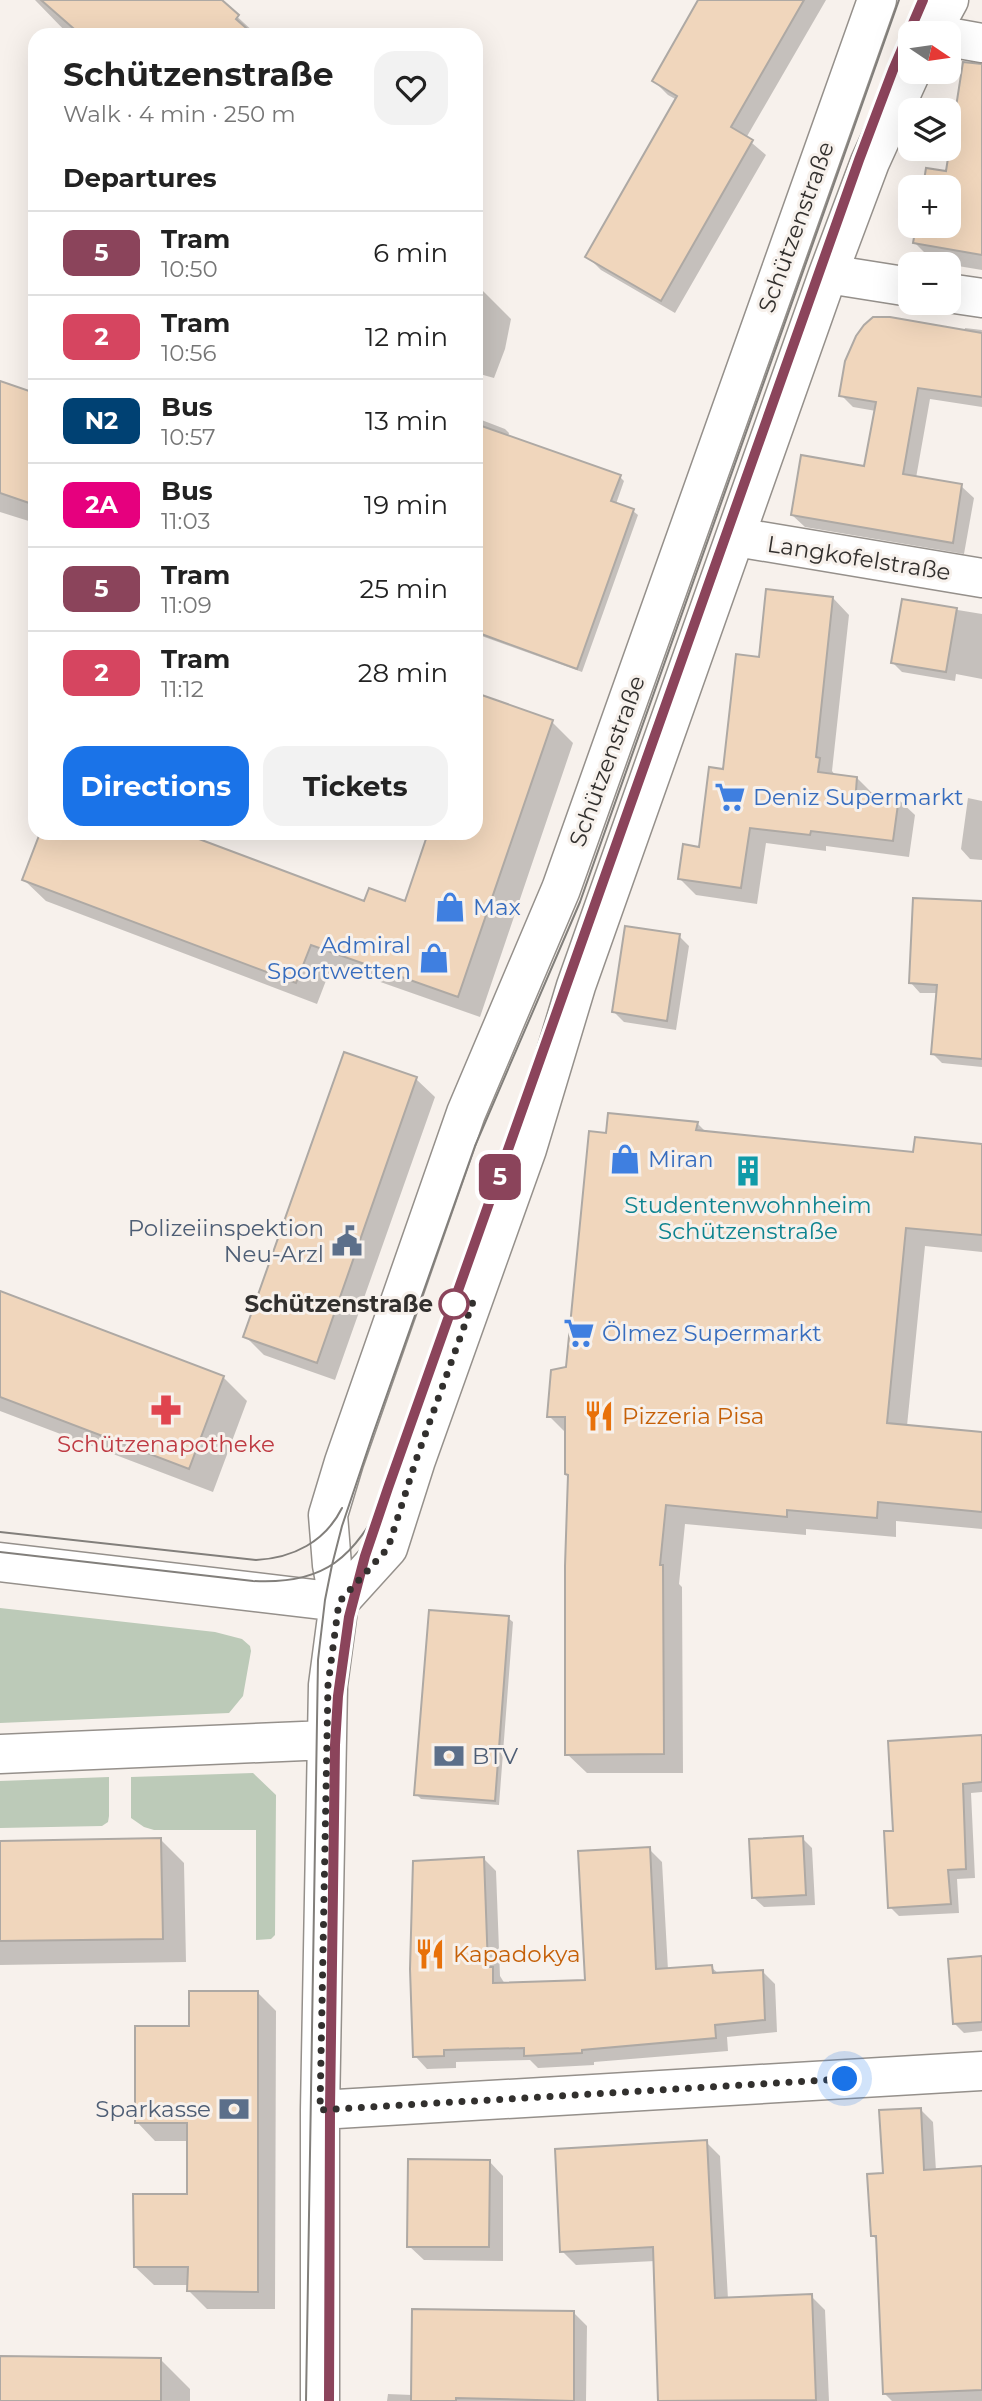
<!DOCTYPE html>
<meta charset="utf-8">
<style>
:root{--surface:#fff;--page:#f2f2f2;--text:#222;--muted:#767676;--line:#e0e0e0;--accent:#1a73e8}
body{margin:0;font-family:Montserrat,sans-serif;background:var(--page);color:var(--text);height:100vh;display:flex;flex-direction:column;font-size:26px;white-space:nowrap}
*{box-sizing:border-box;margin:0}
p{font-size:23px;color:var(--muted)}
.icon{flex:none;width:38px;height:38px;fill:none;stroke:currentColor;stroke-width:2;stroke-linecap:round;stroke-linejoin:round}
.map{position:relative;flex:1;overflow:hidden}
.sheet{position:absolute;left:28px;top:28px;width:455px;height:812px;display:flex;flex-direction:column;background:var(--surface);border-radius:21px;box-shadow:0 7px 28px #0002}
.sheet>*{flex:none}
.badge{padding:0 14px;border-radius:10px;font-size:24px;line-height:46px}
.needle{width:46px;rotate:103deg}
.buttons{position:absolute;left:898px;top:21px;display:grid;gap:14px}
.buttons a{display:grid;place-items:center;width:63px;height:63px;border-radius:14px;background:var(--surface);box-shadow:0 7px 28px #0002;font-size:35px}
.you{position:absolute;width:35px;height:35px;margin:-18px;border:5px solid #fff;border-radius:50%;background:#1a73e8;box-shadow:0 0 0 10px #1a73e833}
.map>.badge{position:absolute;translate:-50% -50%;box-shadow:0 0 0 4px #fff}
h2{padding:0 35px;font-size:26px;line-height:63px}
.round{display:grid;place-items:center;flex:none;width:74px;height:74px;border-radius:21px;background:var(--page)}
.head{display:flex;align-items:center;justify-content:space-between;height:119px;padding:0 35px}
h1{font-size:33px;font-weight:700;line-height:52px}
.cta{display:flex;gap:14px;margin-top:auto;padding:14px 35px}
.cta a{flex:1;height:80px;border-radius:21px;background:var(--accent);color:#fff;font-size:28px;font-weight:700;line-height:80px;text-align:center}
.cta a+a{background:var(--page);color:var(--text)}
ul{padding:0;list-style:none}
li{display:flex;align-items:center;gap:21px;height:84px;padding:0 35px;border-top:2px solid var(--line)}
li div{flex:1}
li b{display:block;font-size:26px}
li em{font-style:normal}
li .badge{min-width:77px;font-weight:700;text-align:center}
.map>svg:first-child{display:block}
.green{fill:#bccab8}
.shadow{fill:#0003}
.building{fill:#f0d6bc;stroke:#aea9a4;stroke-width:2}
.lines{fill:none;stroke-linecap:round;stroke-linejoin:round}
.minor-casing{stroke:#95908b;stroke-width:41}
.minor{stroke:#fff;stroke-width:38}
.tram{stroke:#827f7b;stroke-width:2}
.line-casing{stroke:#fff;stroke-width:16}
.line{stroke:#8b445b;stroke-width:10}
.walk{stroke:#32302e;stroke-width:7;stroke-dasharray:0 12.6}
.stop-dot{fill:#fff;stroke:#8b445b;stroke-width:3.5}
.labels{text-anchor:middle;stroke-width:6;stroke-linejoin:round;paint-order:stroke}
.street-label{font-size:23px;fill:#32302e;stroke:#f7f1ec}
.shop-label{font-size:23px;fill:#366cbe;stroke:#f7f1ec;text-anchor:start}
.culture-label{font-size:23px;fill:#0d838f;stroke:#f7f1ec}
.service-label{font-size:23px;fill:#4e5e75;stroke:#f7f1ec;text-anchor:end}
.stop-label{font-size:23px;font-weight:bold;fill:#32302e;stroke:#f7f1ec;text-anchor:end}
.food-label{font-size:23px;fill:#c56008;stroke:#f7f1ec;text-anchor:start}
.health-label{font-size:23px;fill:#be3a42;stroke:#f7f1ec}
</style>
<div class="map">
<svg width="982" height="2401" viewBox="0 0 982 2401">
<rect width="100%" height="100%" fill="#f7f1ec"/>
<!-- green -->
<path class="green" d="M0,1608L215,1632L242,1639L250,1646L251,1651L243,1696L229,1713L0,1723Z
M253,1773L276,1795L275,1935L271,1939L256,1940V1830H154L144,1827L131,1818V1777Z
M109,1777V1816L108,1822L102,1826L0,1828V1781Z"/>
<!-- shadow -->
<path class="shadow" d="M35,0H219L257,35H69Z
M700,0H826L746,138L766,155L675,313L601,270L587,256L677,100L668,95L654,81Z
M982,85V270L934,262L915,243L918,226H948V187H925L928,170L947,173Z
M476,286L481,289L511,319L505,349L494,378L476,373Z
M965,328L982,330V407L930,399L916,478L961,486L974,498L964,554L805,527L792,515L866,468L876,411L853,407L841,395L964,332Z
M0,383L35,395V523L0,512Z
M479,419L505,429L509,433L508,437L620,477L624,481L616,504L633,511L638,515L582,672L476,634V427Z
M833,598L849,615L832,771L836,776L857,778L874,795L898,799L915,815L909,857L826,846V851L766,843L757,904L696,895L680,879L701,849L760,659Z
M903,601L982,614V679L956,674L955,681L902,672L892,662Z
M476,697L552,722L573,743L480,1017L332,965L317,1004L46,901L24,880L42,833H179L366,903L406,904L430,833H476Z
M968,798L982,801V860L970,859L961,849Z
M982,903V1067L942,1063L932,1053L938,993H920L911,983Z
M679,936L689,946L676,1030L624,1022L614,1012Z
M345,1054L416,1079L435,1097L335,1380L264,1355L246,1337Z
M697,1123L707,1133L915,1153L982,1146V1252L925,1246L907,1426L982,1434V1529L896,1521V1537L806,1529V1535L685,1524L679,1584L682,1587L683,1773H587L567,1754L570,1477L567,1434L549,1416L567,1368L607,1135Z
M0,1293L223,1377L247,1401L213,1492L0,1411Z
M508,1618L513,1622L499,1805L421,1799L416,1794Z
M982,1737V1792L971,1793L975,1878L957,1879L959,1913L899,1916L890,1907L895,1833Z
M802,1838L812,1848L815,1905L764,1907L754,1898Z
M160,1839L184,1863L186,1962L0,1965V1842Z
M649,1849L662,1862L668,1970L711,1967L719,1974L762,1971L775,1984L777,2032L727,2037L728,2051L594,2062V2065L538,2068L530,2060L456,2062V2068L427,2069L415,2056L483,1858L496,1871L500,1976L505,1984L587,1981Z
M982,1958V2031L964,2033L954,2023Z
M258,1993L276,2011L275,2309H207L189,2291V2285H154L135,2267L189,2196V2141H155L137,2122L191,2028Z
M920,2109L933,2122L936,2171L982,2168V2401H892L885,2394L878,2241L873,2236L885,2175Z
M706,2142L720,2156L728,2299L811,2296L825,2310L829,2401H660L655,2261L576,2265L562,2251Z
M489,2161L503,2176V2261L424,2260L409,2246Z
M574,2313L587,2326L586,2401H387L388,2394L412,2395Z
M0,2357L160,2359L190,2389V2401H0Z"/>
<!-- building -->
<path class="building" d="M41,0H222L239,15L236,19L254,35H81Z
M698,0H804L731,127L753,140L661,301L585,257L677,96L652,81Z
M963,62L982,64V255L913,243L916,226H948V187H923L926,168L946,171Z
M873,317H890L982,333V397L918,388L903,474L962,484L953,543L791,515L801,455L864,466L876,402L839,396L845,361L856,336L864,325Z
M0,381L35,393V505L0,493Z
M476,424L621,475L611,501L634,509L577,669L476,632Z
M766,589L833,597L816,757L820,758L818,772L857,777L856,791L899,797L893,841L811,831L810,835L750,828L741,888L678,879L683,844L699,847L709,767L723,769L736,654L759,657Z
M902,599L957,608L946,672L891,663Z
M476,693L553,720L458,997L311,945L296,983L22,880L40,833H183L364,901L369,888L405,901L428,833H476Z
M913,898L982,901V1059L931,1054L937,985L909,983Z
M625,926L680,934L667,1021L612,1012Z
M344,1052L417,1077L317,1363L243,1337Z
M608,1113L698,1122L696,1130L913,1152L915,1137L982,1144V1235L906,1228L887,1423L982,1432V1512L878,1502L877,1518L787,1510V1517L666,1505L660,1565H663L664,1754L565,1755V1566L568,1475L565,1474V1417H547L551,1370L566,1367L589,1131L606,1133Z
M0,1291L224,1376L189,1469L0,1397Z
M429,1610L509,1616L495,1801L414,1795Z
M982,1735V1782L963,1784L966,1869L948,1870L951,1904L888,1908L884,1831H893L888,1741Z
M803,1836L806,1895L752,1898L749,1839Z
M161,1838L163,1939L0,1941V1841Z
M650,1847L656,1969L712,1965L713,1973L763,1970L765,2020L715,2025L716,2038L582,2050V2053L524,2056V2048L444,2050V2056L413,2057L410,1969L413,1861L484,1857L488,1967H493V1983L585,1980L578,1851Z
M982,1956V2022L953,2024L948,1959Z
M189,1991H258V2292L187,2291L188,2267H134L133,2194H187V2123H135V2026H189Z
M921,2108L924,2170L982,2166V2390L883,2394L876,2236H871L867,2174L883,2173L879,2110Z
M707,2140L715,2298L812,2294L816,2400L658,2401L653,2247L560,2252L555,2149Z
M408,2159L490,2160L489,2247H407Z
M412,2309L574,2311V2401L456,2398V2401H411Z
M0,2356L161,2358V2401H0Z"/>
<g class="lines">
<!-- minor casing -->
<g class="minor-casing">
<path id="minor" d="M931,33L949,0
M948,37L982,43
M828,274L910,287
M948,293L982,298
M736,537L982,578
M0,1562L339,1602
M339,1602L388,1548L416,1460L527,1149L576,986L828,274L870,162L911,72
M0,1754L327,1740
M320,2110L982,2071
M320,2401V2110L328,1685L339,1602L332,1565L328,1515L344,1462L466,1113L561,889L877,0"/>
</g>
<!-- minor -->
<use href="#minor" class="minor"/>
<!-- tram -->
<path class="tram" d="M0,1532L256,1560C293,1558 325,1542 342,1508
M0,1552L253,1581C326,1585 354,1557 386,1495L859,160L893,70L923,0
M306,2401L318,1660L325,1600L332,1565L342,1526L373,1434L475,1146L580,902L899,0
M329,2401C329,2241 330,2080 332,1920C334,1788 329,1655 375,1528"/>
</g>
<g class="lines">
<!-- line casing -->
<g class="line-casing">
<path id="line" d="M329,2401L330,2109L335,1745L338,1696L349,1617L365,1556L388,1488L859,160L893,70L923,0"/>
</g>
<!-- line -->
<use href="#line" class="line"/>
<!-- walk -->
<path class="walk" d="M454,1304L474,1299L416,1460L388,1548L339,1602L328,1685L320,2110L845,2079"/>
</g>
<!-- icons -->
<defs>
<g id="supermarket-bare" transform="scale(2.415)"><path d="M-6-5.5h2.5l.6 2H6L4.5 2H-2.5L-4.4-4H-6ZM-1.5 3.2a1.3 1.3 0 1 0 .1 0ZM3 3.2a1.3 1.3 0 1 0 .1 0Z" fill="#3f7fe0" stroke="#f7f1ec" stroke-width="2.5" paint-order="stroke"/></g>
<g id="shop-bare" transform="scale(2.415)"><path d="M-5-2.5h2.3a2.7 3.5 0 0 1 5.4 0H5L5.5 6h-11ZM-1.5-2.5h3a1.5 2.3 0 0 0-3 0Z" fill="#3f7fe0" stroke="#f7f1ec" stroke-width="2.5" paint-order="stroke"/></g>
<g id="building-bare" transform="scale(2.415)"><path d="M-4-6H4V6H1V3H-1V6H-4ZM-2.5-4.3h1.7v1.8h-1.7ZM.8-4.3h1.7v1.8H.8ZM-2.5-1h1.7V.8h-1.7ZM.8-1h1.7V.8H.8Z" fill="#0f9aa8" stroke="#f7f1ec" stroke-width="2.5" paint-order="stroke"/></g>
<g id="civic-bare" transform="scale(2.415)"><path d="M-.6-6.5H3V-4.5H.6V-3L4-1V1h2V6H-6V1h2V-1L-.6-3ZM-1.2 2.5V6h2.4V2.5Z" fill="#5c6f8a" stroke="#f7f1ec" stroke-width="2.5" paint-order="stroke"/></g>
<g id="pharmacy-bare" transform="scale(2.415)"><path d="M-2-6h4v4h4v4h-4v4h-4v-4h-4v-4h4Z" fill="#e0444e" stroke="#f7f1ec" stroke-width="2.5" paint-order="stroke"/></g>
<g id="restaurant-bare" transform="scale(2.415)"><path d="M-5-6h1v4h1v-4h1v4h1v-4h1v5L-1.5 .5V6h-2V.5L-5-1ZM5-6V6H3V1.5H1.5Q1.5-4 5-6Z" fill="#e8710a" stroke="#f7f1ec" stroke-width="2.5" paint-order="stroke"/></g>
<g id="bank-bare" transform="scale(2.415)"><path d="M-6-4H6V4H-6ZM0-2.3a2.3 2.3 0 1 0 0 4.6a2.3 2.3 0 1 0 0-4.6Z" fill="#5c6f8a" stroke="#f7f1ec" stroke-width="2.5" paint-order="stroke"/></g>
</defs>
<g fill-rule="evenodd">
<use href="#supermarket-bare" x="730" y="797"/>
<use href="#shop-bare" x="450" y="907"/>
<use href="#shop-bare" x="434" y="958"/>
<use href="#shop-bare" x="625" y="1159"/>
<use href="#building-bare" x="748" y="1171"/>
<use href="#civic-bare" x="347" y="1241"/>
<use href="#supermarket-bare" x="579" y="1333"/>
<use href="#pharmacy-bare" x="166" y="1410"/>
<use href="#restaurant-bare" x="599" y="1416"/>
<use href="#bank-bare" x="449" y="1756"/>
<use href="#restaurant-bare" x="430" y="1954"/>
<use href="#bank-bare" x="234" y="2109"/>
</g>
<!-- markers -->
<circle class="stop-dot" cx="454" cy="1304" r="14"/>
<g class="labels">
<!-- street labels -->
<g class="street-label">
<text transform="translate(796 227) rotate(-70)" y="8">Schützenstraße</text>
<text transform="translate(859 558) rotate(9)" y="8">Langkofelstraße</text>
<text transform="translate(607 761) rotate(-70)" y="8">Schützenstraße</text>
</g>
<!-- shop labels -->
<g class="shop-label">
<text x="753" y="805">Deniz Supermarkt</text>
<text x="473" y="915">Max</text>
<text x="411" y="953" text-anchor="end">Admiral<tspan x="411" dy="26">Sportwetten</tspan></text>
<text x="648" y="1167">Miran</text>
<text x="602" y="1341">Ölmez Supermarkt</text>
</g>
<!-- culture labels -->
<g class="culture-label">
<text x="748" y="1213">Studentenwohnheim<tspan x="748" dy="26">Schützenstraße</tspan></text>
</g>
<!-- service labels -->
<g class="service-label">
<text x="324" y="1236">Polizeiinspektion<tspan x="324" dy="26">Neu-Arzl</tspan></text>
<text x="472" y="1764" text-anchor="start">BTV</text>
<text x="211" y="2117">Sparkasse</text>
</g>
<!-- stop labels -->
<g class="stop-label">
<text x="433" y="1312">Schützenstraße</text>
</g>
<!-- food labels -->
<g class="food-label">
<text x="622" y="1424">Pizzeria Pisa</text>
<text x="453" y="1962">Kapadokya</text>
</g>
<!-- health labels -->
<g class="health-label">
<text x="166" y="1452">Schützenapotheke</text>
</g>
</g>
</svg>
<div class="buttons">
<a><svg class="needle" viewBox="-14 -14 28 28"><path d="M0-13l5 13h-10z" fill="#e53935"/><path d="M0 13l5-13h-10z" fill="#767676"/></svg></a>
<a><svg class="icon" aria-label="layers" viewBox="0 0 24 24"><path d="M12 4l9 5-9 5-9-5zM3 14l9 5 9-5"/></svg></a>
<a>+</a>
<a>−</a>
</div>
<div class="you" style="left:845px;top:2079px"></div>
<b class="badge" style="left:500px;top:1177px;background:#8b445b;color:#fff">5</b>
<section class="sheet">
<div class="head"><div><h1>Schützenstraße</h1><p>Walk · 4 min · 250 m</p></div><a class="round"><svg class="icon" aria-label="heart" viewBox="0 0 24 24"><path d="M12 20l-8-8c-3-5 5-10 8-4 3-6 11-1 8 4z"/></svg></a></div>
<h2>Departures</h2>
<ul>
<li><span class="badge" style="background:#8b445b;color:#fff">5</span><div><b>Tram</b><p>10:50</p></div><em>6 min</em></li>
<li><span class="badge" style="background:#d64560;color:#fff">2</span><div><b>Tram</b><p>10:56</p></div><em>12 min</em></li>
<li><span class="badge" style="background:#004173;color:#fff">N2</span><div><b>Bus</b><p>10:57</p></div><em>13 min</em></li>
<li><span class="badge" style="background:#e6007e;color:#fff">2A</span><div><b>Bus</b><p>11:03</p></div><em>19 min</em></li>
<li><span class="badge" style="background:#8b445b;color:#fff">5</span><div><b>Tram</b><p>11:09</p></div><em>25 min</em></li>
<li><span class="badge" style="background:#d64560;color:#fff">2</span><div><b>Tram</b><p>11:12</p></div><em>28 min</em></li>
</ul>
<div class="cta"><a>Directions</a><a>Tickets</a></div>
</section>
</div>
